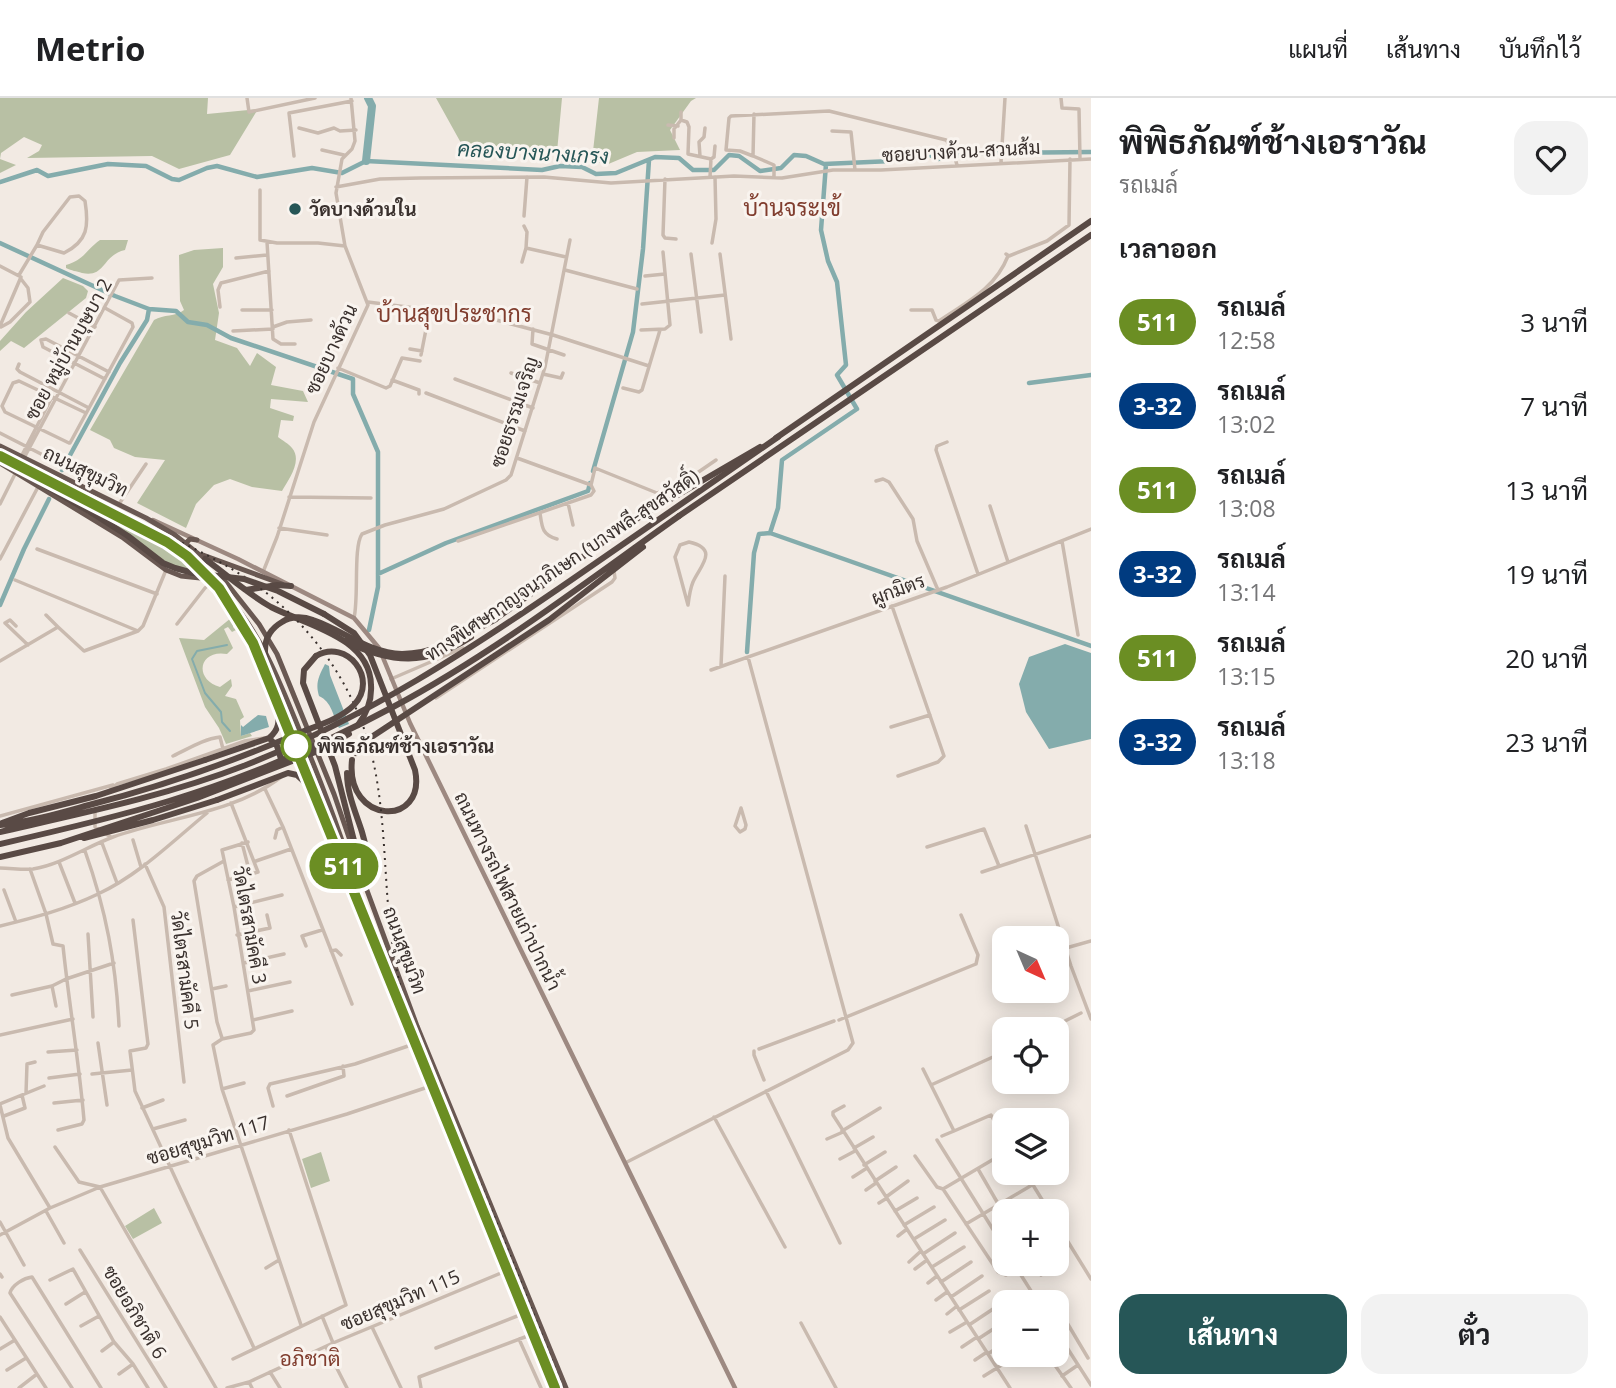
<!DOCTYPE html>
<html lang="th">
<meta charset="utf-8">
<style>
:root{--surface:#fff;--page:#f2f2f2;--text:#202124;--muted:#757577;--line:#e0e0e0;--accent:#265657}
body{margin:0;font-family:"Open Sans",Sarabun,sans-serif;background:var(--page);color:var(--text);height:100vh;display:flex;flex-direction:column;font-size:26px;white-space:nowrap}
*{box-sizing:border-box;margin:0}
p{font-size:23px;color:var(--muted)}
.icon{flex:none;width:38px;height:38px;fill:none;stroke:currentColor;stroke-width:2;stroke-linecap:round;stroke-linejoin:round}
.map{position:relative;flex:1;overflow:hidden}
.drawer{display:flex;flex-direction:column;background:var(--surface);width:525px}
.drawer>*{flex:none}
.badge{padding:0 14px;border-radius:23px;font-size:24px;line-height:46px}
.needle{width:46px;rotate:136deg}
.fabs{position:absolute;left:992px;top:828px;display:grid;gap:14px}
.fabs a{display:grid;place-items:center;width:77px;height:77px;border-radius:14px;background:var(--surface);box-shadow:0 4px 18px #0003;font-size:35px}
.map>.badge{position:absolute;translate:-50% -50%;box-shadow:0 0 0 4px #fff}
h2{padding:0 28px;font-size:26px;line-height:63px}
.round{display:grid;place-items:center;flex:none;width:74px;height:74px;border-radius:21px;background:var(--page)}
.headline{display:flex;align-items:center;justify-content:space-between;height:119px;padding:0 28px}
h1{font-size:33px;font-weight:700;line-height:52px}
.action{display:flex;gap:14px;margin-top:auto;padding:14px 28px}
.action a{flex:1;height:80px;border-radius:21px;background:var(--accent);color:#fff;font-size:28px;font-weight:700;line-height:80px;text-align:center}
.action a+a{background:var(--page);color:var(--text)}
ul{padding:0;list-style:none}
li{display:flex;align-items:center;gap:21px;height:84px;padding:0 28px}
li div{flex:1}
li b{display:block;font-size:26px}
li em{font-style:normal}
li .badge{min-width:77px;font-weight:700;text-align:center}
header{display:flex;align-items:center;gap:42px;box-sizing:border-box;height:98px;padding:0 35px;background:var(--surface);border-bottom:2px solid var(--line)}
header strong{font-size:33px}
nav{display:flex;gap:38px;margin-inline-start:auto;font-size:24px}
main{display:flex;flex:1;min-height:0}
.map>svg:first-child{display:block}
.green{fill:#b8c0a4}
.water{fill:#84acac}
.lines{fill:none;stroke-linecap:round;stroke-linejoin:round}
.stream{stroke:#84acac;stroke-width:2}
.canal{stroke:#84acac;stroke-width:4.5}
.river{stroke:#84acac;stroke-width:8}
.minor{stroke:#c9baaf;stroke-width:3.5}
.secondary{stroke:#9d8981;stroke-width:4.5}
.trunk{stroke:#695852;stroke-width:5}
.motorway{stroke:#594a45;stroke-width:6}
.rail{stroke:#39302d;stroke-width:2;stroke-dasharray:2 5;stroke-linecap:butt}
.motorway-bridge{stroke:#594a45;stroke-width:6}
.line-casing{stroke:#fff;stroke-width:16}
.line{stroke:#6b8e23;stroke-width:10}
.poi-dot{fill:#265657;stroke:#f9f4ef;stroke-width:2.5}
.stop-dot{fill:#fff;stroke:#6b8e23;stroke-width:3.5}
.labels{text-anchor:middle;stroke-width:6;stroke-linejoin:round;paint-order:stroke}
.street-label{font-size:19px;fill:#39302d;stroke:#f9f4ef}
.poi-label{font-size:19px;font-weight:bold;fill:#39302d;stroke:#f9f4ef;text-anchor:start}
.stop-label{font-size:19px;font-weight:bold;fill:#39302d;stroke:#f9f4ef;text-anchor:start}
.water-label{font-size:21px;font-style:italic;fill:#265657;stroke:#f9f4ef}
.neighbourhood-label{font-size:21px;fill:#803d2e;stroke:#f9f4ef}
.quarter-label{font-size:23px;fill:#803d2e;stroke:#f9f4ef}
</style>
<header>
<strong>Metrio</strong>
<nav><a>แผนที่</a><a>เส้นทาง</a><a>บันทึกไว้</a></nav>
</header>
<main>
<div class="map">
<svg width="1091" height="1290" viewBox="0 0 1091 1290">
<rect width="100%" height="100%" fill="#f2eae3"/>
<!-- green -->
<path class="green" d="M0,0H208L207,16L258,11L230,57L179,71L152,58L27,60L39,53L42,47L24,39L1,55L0,61L16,67L0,75Z
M436,0H562L557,54L461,45Z
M599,0H696L691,3L670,32L680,52L637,54L606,67L592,62Z
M100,142H128L125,152C102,157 106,180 82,175C76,173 72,173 66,170V167C84,162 86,152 100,142Z
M223,150V169L213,186L219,215L215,242L237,250L250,268L257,255L276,269L271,287L303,293L308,304L271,301L270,310L294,318L293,323L281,322L278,339C282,342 289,346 292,350C303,363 288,382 282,393L252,389L230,381L214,387L196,406L186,430L137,405L165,362L135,359L114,350L110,342L90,332L154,222C164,216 175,219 184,212L180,203L179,157L194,152Z
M63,180L83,188L88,193L86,200L24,250L11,243L0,253V243L26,214Z
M110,413L154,436L196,467L193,475L175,470L105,423Z
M231,520L234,524L233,529L236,532L232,534L228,529L224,531L233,550L227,556C199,551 193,581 220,589L231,581L232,588L225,598L236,601L244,619L240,622L241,638L250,635L252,638L226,646L219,630L205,609L179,540L204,542Z
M321,1054L330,1083L311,1090L302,1061Z
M154,1110L162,1125L133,1141L125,1128Z"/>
<!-- water -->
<path class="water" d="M1065,546L1091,555V641L1049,651L1026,614L1019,586L1029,559Z
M325,566L329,568L330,577L349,626L339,630C333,618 332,604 319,598C315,585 319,578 325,566Z
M258,617L266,618L269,629L241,638V627L243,629Z"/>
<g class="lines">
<!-- stream -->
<path class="stream" d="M227,547L197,553L192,561L205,595L221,614L222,624L230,633"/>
<!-- canal -->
<path class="canal" d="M0,84L37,72L48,78L108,66L146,68L172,81L179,82L207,70L217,68L257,79L312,70L342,75L366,63L542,72L560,68L582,69L596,76L616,75L655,59L679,60L693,72H714L729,57L739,58L760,73L781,70L794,57L806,58L824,66L892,63L919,52L938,61L973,55L1091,54
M0,145L115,198L149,211L176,213L188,224L207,227L231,240L353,281V296L378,354V489L369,532
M1029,285L1091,277
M62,372L120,265L147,222L149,211
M593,373L633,234L643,151L649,62
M770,435L778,410L782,362L857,311L837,277L846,267L837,184L828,163L821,132L826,66
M378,476L446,445L588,393L590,385
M0,507L24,451L49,401
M747,554L754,455L759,436L770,435L1091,548"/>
<!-- river -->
<path class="river" d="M366,63L372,8L368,0"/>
<!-- minor -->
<path class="minor" d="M247,0L249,14L315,0
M1061,0L1062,10L1079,11L1080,61
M681,14V22L687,24L689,29L688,56L711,61L710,79
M754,16L753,58L740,53L726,52L729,20L731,18L829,13L946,42L952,50L957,67
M668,27L678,28
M299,30L318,35L334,30L340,33L356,32
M832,33L851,34L855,72
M674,40V31L681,22
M322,52L344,57
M294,58L289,15L352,3
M700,58L699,44L704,39L705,30
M753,58L774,67V80
M711,61L714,59L715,48
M1001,64L1005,0
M665,81L663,137L665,140L676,141
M336,89L380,81L420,80L544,79L611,85L734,78L782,80L833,72H881L1091,61
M260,92V142L277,145H318L345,148
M524,118L527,79
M524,128L527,134L526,150L566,159
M267,144L273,241L281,246H295
M712,145L716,121L715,79
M691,156L701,234
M720,156L731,241
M1006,156L1009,158L1047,143L1069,127L1070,61
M236,160L267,157
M522,164L526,150
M0,168L21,179L0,228
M565,172L637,191
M19,177L37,147L64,155C88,143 89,128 85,103L79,98L70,99L43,134L37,147
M645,178L665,176
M368,204L485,219L553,237L649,268
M642,206L725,197
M220,209L218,192L221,185L269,173
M242,212H272
M911,212H932L936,222L939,223C967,204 995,191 1008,158
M69,215L95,229
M1,229L10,224L30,204L28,190L21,181
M273,229L287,224L311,222
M533,231L532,246L564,257
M641,232L665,231L670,227L663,154
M233,233L273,231
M410,251L422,253
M421,257L430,211
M19,266L17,271L20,274L89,310
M338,270L386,290L390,288L402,260L420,263
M511,275L540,285
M543,276L561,280L563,275
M105,281L43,249L41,242L46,241L109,274
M455,281L533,310
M392,282L419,292V296
M623,290L639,294L642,292L660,232
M426,295L525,333
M86,315L19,283L13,285L2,308L5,314L69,345H70L133,229L132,225L105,210
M0,335L43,357
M947,344L937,348L936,352L978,476
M22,357L52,299
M24,360L119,182L152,180
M517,360L591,387
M876,383L883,381L889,384L913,421L917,443L938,492
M289,399L371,400
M568,405L573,427
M0,406L15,376
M119,406L146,366
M990,408L1008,464
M540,415C542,429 542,437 557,441
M279,430L327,437
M458,443L591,397L594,393L591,387L595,370L657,395L684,384L716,362
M1062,443L1078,537
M689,444C720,451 700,468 693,484C690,491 689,499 688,507L675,459L680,447Z
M37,451L157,496
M0,461L38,389
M263,474L277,439L314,324L368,207L345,148L336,95L342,61L352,51L355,43L351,0
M15,482L138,533
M892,508L944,658L938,664L898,678
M46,517L58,529
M354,520C359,499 353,449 362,436L385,427L444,411L506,382L511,377L545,269L570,142
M177,526L205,490L213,483
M16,528L10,522L5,525L28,547
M0,563L58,529L84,553L138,533L143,528L166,472
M721,568L725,478
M711,572L947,489L1091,431
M391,581L463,550
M436,600L612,484L615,480L614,473
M891,629L930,617
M173,658C188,651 203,641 220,639L223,651
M265,691L283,729L352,906
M110,692L117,686L166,671L245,643L264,640
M741,710L746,727L745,731L740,734L735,728Z
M95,711V729L111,739
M0,718L113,687
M1026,728L1071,868L1091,921
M275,740L277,732L283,729
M133,742L141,769
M248,744L222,752L234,809L254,932L251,935L222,941L213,947L222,991L301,1227
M102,745L117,785
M242,745L249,772
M927,749L984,731L999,768
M85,753C106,812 116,865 119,928
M256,763L291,751
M59,764L75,805
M145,766L164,809L184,984
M0,770C11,770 22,772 33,771C62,766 86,749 113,739C168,719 233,716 281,679
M30,771L46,816L53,846L63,848C69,906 79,963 84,1022L82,1026L58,1032
M982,774L1091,738
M228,782L258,774L231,705
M4,792L16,824
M234,809L282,797
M133,822L148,946L146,950L130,953L135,993L254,1250
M0,828C33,820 67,811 98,796C139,777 173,743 207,715
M88,836L93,919
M237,837L270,830L267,817
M306,848L302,838L322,832
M1066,850L1091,843
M331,853L336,852L341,857
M244,865L284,856
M52,888L56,908
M212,891L226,888
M248,893L290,884
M12,897L52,888L66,881L114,865
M253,922L292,913
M839,922L976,866L978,857L961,817
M1049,931L1081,915
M0,937L73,921
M222,940L217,924L194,783L197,778L224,763
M98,945L107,1007
M759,951L834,923
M754,953V957L764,982
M48,954L77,952
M923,971L954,1033L991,1017L1004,1040
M92,976L132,972
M49,980L80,976
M931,987L1004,954
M222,991L244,985
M766,993L840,1145
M26,995L27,966L35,964
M287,998L344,978L343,968
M54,1005L83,1002
M0,1006L44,988
M0,1007L8,1040L50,1110
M273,1008L268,990L270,986L355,966L414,946
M844,1008L833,1014V1017L1010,1290
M142,1010L163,1002
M4,1018L25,1010L22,997
M714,1019L785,1149
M153,1031L185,1022
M842,1033L880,1010
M942,1038L954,1033
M827,1041L843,1034
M937,1042L1004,1149
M55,1049L79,1084L100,1089L216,1290
M854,1050L873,1039
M915,1058L937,1089L943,1091L998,1174L1006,1177L1017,1170
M840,1061L855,1053
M625,1065L848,952L853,945L748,559
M864,1067L885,1054
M978,1071L1004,1116
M1025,1074L1049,1113
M853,1079L867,1070
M875,1083L896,1069
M943,1091L1004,1055
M866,1092L876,1085
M886,1099L908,1083
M879,1105L887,1100
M46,1113L64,1145
M895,1113L917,1100
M0,1124L24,1167
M966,1126L1032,1087
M1057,1126L1091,1181
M904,1127L934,1109
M0,1137L50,1110L100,1089L347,1016L431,988
M898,1138L907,1131
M914,1141L945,1122
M80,1152L166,1290
M923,1156L955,1135
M909,1164L921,1153
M1014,1166L1038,1204
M1034,1166L1041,1177
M932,1169L964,1149
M266,1170L279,1162
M915,1171L927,1162
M0,1176L2,1179
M50,1182L73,1171L114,1244L133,1266L148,1290
M941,1184L971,1164
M928,1185L937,1178
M951,1199L982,1178
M936,1202L947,1194
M1025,1204L1035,1198
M66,1206L85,1194
M959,1212L989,1193
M1060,1213L1088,1260
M1057,1215L1066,1208
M947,1216L957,1208
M322,1218L333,1245
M0,1219L46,1290
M801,1225L836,1290
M969,1227L993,1211
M81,1228L99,1218
M372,1229L401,1290
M950,1234L967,1224
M1057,1234L1091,1287
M519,1241L541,1290
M978,1241L1004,1224
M326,1249L347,1290
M962,1249L977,1239
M436,1250L525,1215
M0,1251L15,1242
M102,1253L114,1244
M988,1256L1004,1245
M1047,1256L1071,1290
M233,1261L346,1207L289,1032
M975,1262L987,1254
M7,1272L26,1260
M270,1274L280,1290
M119,1276L133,1266
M984,1278L1013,1260
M1062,1278L1078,1267
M249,1284L252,1290
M19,1290L37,1276
M72,1290L10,1195C12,1187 24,1180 32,1179L101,1290
M227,1290L249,1284L333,1245L506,1173
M421,1290L419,1279L533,1236"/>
<!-- secondary -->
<path class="secondary" d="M153,422L238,461L354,520L379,550L410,625L735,1290"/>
<!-- trunk -->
<path class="trunk" d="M0,348L146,420L175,437L207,463
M0,358L154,436L180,452L221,492
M0,365L122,439L166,472L181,478L210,481
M184,447L190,441L197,442
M203,457L282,486
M221,478L259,526L277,556L334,696L354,754
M228,499C263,539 281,587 301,636C324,691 345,746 361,803
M365,787L417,928L566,1290
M366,819L431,988L555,1290"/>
<!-- motorway -->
<path class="motorway" d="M776,340L1091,123
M0,361L92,415
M679,418L1091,137
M205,461C227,477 248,496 271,509C306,527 370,539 371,587C372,602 367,615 358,627
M219,490L253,545L366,821
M246,492L277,487L291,488
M536,492L633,423L760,349
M324,516L354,535L370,557L415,672C427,730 345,727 352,662
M316,558L304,572L303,585L335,668L363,778
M269,640L277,648L282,664
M299,645L333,731
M205,662L269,640C279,632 280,623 277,610
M347,675C347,696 356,715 362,734C368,753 368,771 366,789
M217,702L288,675L297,677L310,689"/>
<!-- rail -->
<path class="rail" d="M0,355C47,378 94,402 142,425C173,441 206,455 235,473C304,515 355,583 373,662C390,739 381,819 402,894C415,943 438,990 458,1035C496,1119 529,1205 563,1290"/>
<!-- motorway-bridge -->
<path class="motorway-bridge" d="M92,415L128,438L163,465L175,470L193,475L244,481L278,493L324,516
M494,522L536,492
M345,543C392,566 426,568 471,539
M297,640C291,626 286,613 280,600C270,576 251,542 282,524C291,518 303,518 313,522C343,532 368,555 402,556C437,556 466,537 496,521
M356,655L370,640L549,522L643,449
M2,725L29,715L96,698L205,662
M0,727C30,724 60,715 89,707C160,689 229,665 297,636C315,628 339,622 354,607C379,581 347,540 316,558
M0,734C83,715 166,698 246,667C367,619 470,552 577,478C644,432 711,385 778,339
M84,740L153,722L217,702
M0,746C57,733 113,720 169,703C246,680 322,647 393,609C494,555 586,484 679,418
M0,759L61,745L197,700L323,651L349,636"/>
</g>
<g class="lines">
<!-- line casing -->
<g class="line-casing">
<path id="line" d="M0,358L167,444L187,458L219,490L253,545L555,1290"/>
</g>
<!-- line -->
<use href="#line" class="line"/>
</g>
<!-- markers -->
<circle class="poi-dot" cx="295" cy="111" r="7"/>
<circle class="stop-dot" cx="296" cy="648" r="14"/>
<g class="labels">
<!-- street labels -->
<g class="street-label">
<text transform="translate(961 53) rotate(-3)" y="7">ซอยบางด้วน-สวนส้ม</text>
<text transform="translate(68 251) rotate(-61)" y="7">ซอย หมู่บ้านบุษบา 2</text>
<text transform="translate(331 251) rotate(-65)" y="7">ซอยบางด้วน</text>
<text transform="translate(514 314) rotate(-72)" y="7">ซอยธรรมเจริญ</text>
<text transform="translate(86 373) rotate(26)" y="7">ถนนสุขุมวิท</text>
<text transform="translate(562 467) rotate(-34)" y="7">ทางพิเศษกาญจนาภิเษก (บางพลี-สุขสวัสดิ์)</text>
<text transform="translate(898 491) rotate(-20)" y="7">ผูกมิตร</text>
<text transform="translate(508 793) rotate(64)" y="7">ถนนทางรถไฟสายเก่าปากน้ำ</text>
<text transform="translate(250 827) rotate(80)" y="7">วัดไตรสามัคคี 3</text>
<text transform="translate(405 852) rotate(70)" y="7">ถนนสุขุมวิท</text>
<text transform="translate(185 872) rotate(83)" y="7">วัดไตรสามัคคี 5</text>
<text transform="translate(208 1042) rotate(-17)" y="7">ซอยสุขุมวิท 117</text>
<text transform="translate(400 1202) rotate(-23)" y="7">ซอยสุขุมวิท 115</text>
<text transform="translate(135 1214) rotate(59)" y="7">ซอยอภิชาติ 6</text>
</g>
<!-- poi labels -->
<g class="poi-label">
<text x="309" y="118">วัดบางด้วนใน</text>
</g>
<!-- stop labels -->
<g class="stop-label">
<text x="317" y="655">พิพิธภัณฑ์ช้างเอราวัณ</text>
</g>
<!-- water labels -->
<g class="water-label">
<text transform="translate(533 55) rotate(3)" y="7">คลองบางนางเกรง</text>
</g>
<!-- neighbourhood labels -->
<g class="neighbourhood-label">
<text x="310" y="1268">อภิชาติ</text>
</g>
<!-- quarter labels -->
<g class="quarter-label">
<text x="792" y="118">บ้านจระเข้</text>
<text x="454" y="224">บ้านสุขประชากร</text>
</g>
</g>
</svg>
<div class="fabs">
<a><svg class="needle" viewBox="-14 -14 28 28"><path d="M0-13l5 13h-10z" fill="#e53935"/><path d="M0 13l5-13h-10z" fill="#757577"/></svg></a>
<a><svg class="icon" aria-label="locate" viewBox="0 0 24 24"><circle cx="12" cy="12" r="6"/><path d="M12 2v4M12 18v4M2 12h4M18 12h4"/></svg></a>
<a><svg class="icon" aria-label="layers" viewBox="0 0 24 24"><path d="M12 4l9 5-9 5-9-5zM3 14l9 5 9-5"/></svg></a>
<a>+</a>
<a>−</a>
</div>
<b class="badge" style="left:344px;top:768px;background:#6b8e23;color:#fff">511</b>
</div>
<section class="drawer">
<div class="headline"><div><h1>พิพิธภัณฑ์ช้างเอราวัณ</h1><p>รถเมล์</p></div><a class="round"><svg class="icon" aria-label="heart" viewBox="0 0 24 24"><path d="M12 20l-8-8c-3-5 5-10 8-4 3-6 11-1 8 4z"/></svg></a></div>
<h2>เวลาออก</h2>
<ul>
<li><span class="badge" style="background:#6b8e23;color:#fff">511</span><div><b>รถเมล์</b><p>12:58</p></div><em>3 นาที</em></li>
<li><span class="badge" style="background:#003b80;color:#fff">3-32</span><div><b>รถเมล์</b><p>13:02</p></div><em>7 นาที</em></li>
<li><span class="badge" style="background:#6b8e23;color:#fff">511</span><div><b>รถเมล์</b><p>13:08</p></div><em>13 นาที</em></li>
<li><span class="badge" style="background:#003b80;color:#fff">3-32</span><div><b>รถเมล์</b><p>13:14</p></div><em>19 นาที</em></li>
<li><span class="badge" style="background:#6b8e23;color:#fff">511</span><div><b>รถเมล์</b><p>13:15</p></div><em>20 นาที</em></li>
<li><span class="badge" style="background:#003b80;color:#fff">3-32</span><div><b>รถเมล์</b><p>13:18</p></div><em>23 นาที</em></li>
</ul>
<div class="action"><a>เส้นทาง</a><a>ตั๋ว</a></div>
</section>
</main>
